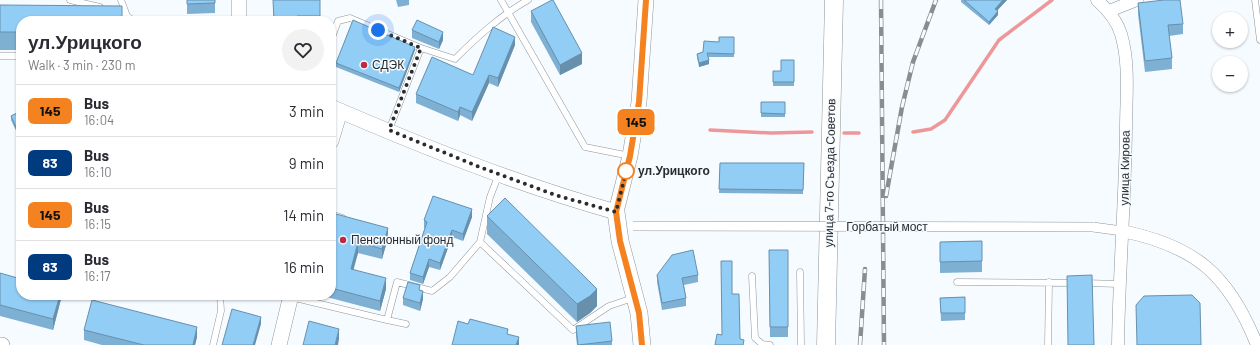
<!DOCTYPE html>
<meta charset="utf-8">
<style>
:root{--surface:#fff;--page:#f2f2f3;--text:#2b2b33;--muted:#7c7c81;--line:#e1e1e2}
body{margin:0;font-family:Barlow,sans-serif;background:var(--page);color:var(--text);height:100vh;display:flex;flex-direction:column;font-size:15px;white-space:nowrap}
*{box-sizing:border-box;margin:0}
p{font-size:13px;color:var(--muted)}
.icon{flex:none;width:22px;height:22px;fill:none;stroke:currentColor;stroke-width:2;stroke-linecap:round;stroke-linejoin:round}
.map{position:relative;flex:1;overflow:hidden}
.panel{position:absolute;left:16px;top:16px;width:320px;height:284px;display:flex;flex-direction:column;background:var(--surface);border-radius:16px;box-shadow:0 1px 3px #0004}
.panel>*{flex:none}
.badge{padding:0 8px;border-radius:6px;font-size:14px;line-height:26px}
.fabs{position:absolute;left:1212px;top:12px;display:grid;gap:8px}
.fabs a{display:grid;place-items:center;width:36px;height:36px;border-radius:50%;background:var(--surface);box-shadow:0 1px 3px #0004;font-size:20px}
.you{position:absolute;width:20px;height:20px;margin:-10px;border:3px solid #fff;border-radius:50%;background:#1a73e8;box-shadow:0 0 0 6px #1a73e833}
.map>.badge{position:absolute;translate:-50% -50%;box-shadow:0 0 0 2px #fff}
.round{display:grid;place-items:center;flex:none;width:42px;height:42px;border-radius:21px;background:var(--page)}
.summary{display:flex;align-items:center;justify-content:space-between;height:68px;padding:0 12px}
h1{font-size:19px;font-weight:600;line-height:30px}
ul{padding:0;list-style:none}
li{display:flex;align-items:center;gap:12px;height:52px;padding:0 12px;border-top:1px solid var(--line)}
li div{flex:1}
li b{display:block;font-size:15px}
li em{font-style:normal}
li .badge{min-width:44px;font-weight:700;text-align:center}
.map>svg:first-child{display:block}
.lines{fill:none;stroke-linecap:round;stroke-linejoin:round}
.stream{stroke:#ee9799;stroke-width:3.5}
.service-casing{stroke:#8d959a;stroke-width:7}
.pedestrian-casing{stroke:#8d959a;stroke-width:10}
.minor-casing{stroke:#8d959a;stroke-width:13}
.tertiary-casing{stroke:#8d959a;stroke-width:16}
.secondary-casing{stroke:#8d959a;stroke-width:18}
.primary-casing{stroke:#8d959a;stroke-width:19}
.service{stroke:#fff;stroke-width:6}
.pedestrian{stroke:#fff;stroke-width:9}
.minor{stroke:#fff;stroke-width:12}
.tertiary{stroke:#fff;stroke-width:15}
.secondary{stroke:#fff;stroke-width:17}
.primary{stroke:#fff;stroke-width:18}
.rail-casing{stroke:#898d91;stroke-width:4.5}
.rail{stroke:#f6fbff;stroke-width:3;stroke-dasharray:9;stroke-linecap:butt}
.pedestrian-bridge-casing{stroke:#8d959a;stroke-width:10;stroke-linecap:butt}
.pedestrian-bridge{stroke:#fff;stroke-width:9}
.wall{fill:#7eb0d4}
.shaded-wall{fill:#6690ac}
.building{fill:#92cdf6;stroke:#6690ac}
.line-casing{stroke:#fff;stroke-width:9}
.line{stroke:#f58220;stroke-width:6}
.walk{stroke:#2a2d30;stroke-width:4;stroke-dasharray:0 7.2}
.poi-dot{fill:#bc2b41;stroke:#f6fbff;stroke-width:1.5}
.stop-dot{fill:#fff;stroke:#f58220;stroke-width:2}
.labels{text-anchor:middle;stroke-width:3;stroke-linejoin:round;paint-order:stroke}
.poi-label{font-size:12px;fill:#2a2d30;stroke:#f6fbff;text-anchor:start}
.street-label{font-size:12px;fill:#2a2d30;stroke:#f6fbff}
.stop-label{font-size:12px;font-weight:bold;fill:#2a2d30;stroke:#f6fbff;text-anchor:start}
</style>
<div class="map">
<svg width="1260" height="345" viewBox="0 0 1260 345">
<rect width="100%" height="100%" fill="#f6fbff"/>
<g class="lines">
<!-- stream -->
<path class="stream" d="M710,130L771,133L812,132
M913,132L931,129L945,120L999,40L1052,0
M844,133H859"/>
<!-- service casing -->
<g class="service-casing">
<path id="service" d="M70,0L100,7
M121,0L127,16
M501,0L585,147L630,156
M1255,0L1260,40
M114,11L127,16L134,21
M331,40L338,21L350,18L421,48L455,59C478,36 500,16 528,0
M0,56H21
M389,130L421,48
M331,214L343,218
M480,242L573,330L609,306L633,298
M800,272L801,345
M752,276L755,338L762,344L770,345
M957,282L1075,283
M1085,283L1119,284
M291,297L387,320L397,282L432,291L450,277L480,242L490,197L499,174
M387,320L406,324
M213,345L221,311L220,295
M1048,345L1049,282"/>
</g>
<!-- pedestrian casing -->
<g class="pedestrian-casing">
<path id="pedestrian" d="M1093,227L1122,231"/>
</g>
<!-- minor casing -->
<g class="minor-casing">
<path id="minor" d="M1097,0C1108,10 1117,20 1121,34C1130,64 1126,98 1126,129C1125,201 1119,273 1118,345
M1109,11L1137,0
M1122,231C1196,246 1229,275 1257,345"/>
</g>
<!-- tertiary casing -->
<g class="tertiary-casing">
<path id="tertiary" d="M239,21V0
M331,107C424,147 519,185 616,212L630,156L639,102L646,0
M331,141L340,111
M0,345H2
M279,345L291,295"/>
</g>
<!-- secondary casing -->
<g class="secondary-casing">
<path id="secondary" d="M616,212L620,241L639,313L642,345"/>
</g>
<!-- primary casing -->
<g class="primary-casing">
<path id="primary" d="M826,345L834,0"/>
</g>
<!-- service -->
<use href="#service" class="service"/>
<!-- pedestrian -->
<use href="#pedestrian" class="pedestrian"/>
<!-- minor -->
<use href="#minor" class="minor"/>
<!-- tertiary -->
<use href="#tertiary" class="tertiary"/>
<!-- secondary -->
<use href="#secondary" class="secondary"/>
<!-- primary -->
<use href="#primary" class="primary"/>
<!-- rail casing -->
<g class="rail-casing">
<path id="rail" d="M881,0L884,345
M886,196L902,107L913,62L936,0
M860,345L865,269"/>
</g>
<!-- rail -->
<use href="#rail" class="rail"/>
<!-- pedestrian-bridge casing -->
<g class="pedestrian-bridge-casing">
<path id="pedestrian-bridge" d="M633,226L1093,227"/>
</g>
<!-- pedestrian-bridge -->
<use href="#pedestrian-bridge" class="pedestrian-bridge"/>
</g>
<!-- wall -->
<path class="wall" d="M187,0H215V13L187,14Z
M320,0V19L274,21Z
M396,0H409V5L398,7Z
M961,0H1007L997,10L998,15L989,25L961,2Z
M1138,3L1183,24V34L1169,36L1172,58V69L1145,72L1138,14Z
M0,5L21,21V50H0Z
M531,11L582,64L560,75L531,22Z
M412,30L443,40L439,49L412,38Z
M734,37V57H708L709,64L699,67L697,57V54L703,52L719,42Z
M515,45L498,87L489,83L472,121L460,115L458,121L416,103V94L473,75Z
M415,50L399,92L336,67V63Z
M794,60V86H773V71H781Z
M761,102H785V117H761Z
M21,111L19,137L11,120V116Z
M720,163H804L803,194L719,193Z
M487,216L597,306L590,313L577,322L487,234Z
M472,217L463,241L452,237L440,270L429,267L423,284L410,280V273L425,228H424V220Z
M331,233L388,238L382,259L358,253L353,269L386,289L380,311L319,295H331Z
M982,241V272L940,273V242Z
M769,250H788V337H770Z
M0,273L61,295V299L53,330L0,316Z
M657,275H698V282L684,285L686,298V306L662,310L657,282Z
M420,290L423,299L420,311L403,305V298Z
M965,297V320L941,321L940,298Z
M576,326L612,341V345H577L576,336Z
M84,330L197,337L195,345H102L84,340Z"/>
<!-- shaded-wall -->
<path class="shaded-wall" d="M1003,0H1007L995,13V9Z
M998,11V15L989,25V22Z
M443,32V40L439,49V42Z
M515,37V45L498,87V78Z
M415,47V50L399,92V88Z
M582,53V64L560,75V65Z
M709,60V64L699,67V63Z
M489,75V83L472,121V112Z
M460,107V115L458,121V112Z
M21,133V137H19V134Z
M472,209V217L463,241V234Z
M388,228V238L382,259V249Z
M452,230V237L440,270V263Z
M358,242V253L351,279V269Z
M429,259V267L423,284V277Z
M386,278V289L380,311V301Z
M597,289V306L590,313L577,322V304Z
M423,291V299L420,311V303Z
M60,295H61V299L53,330V319Z
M261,317V324L255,345H253Z
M197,327V337L195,345H193Z
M339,329V339L338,345H335Z
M519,337V345H516Z"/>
<!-- building -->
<path class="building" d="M187,0H215V3L187,4Z
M273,0H320V16H297V21H274Z
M552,0H553L582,53L560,65L531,11Z
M964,0H1003L995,9L998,11L989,22Z
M1164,0H1180L1183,24L1168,25L1172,58L1145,61L1138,3Z
M0,5L122,6V21H21V32H0Z
M353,20L415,47L399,88L336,63Z
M417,20L443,32L439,42L412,30Z
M493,27L515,37L498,78L489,75L472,112L460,107L458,112L416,94L432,57L473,75Z
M719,37H734V54L707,53L709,60L699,63L697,54L703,52L704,41L719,42Z
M781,60H794V82H773V71H781Z
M761,102H785V114L761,113Z
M21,111V133L19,134L11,116Z
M720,163H804L803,190L719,189Z
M433,196L472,209L463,234L452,230L440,263L429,259L423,277L410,273L427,222L424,220Z
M505,198L597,289L590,296L577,304L487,216Z
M336,214L388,228L382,249L358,242L351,269L386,278L380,301L331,288V233Z
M982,241V261L940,262V242Z
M693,250L698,275L682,278L686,298L662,303L657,275L672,255Z
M769,250H788V327H770Z
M721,261H732V294H739L740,339L744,340L743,345H715L717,334L722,335Z
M0,273L21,279V295H60L53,319L0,305Z
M1092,275L1094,345H1068L1067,276Z
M408,282L420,285L419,290L423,291L420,303L403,298Z
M1192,295L1200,303L1201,345H1137L1136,305L1144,296Z
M965,297V313H941L940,298Z
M92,300L197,327L193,345H144L84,330Z
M232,309L261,317L253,345H222Z
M470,319L508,329L507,334L519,337L516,345H452L458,321L468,324Z
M309,321L339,329L335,345H303Z
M610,322L612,341L578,345L576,326Z"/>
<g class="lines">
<!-- line casing -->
<g class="line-casing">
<path id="line" d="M642,345L639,313L620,241L616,212L630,156L639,102L646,0"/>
</g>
<!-- line -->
<use href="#line" class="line"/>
<!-- walk -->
<path class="walk" d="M378,30L421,48L389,130L482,168L555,195L616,212L627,168L626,171"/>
</g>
<!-- markers -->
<g class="poi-dot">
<circle cx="364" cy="65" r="4"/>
<circle cx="343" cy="240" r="4"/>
</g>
<circle class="stop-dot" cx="626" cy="171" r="8"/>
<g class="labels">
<!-- poi labels -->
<g class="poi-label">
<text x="372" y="69">СДЭК</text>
<text x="351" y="244">Пенсионный фонд</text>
</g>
<!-- street labels -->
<g class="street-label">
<text transform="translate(1125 168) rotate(-89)" y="4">улица Кирова</text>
<text transform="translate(830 173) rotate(-89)" y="4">улица 7-го Съезда Советов</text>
<text x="887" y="231">Горбатый мост</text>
</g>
<!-- stop labels -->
<g class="stop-label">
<text x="638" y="175">ул.Урицкого</text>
</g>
</g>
</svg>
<div class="fabs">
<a>+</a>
<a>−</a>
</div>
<div class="you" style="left:378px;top:30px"></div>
<b class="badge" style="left:636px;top:122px;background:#f58220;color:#111">145</b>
<section class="panel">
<div class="summary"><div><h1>ул.Урицкого</h1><p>Walk · 3 min · 230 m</p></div><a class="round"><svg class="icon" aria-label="heart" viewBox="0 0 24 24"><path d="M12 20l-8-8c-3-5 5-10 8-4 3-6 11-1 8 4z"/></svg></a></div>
<ul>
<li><span class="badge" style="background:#f58220;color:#111">145</span><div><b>Bus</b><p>16:04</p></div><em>3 min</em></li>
<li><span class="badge" style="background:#003b80;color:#fff">83</span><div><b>Bus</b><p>16:10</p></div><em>9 min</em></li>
<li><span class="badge" style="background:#f58220;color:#111">145</span><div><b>Bus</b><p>16:15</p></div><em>14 min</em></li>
<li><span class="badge" style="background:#003b80;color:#fff">83</span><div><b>Bus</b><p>16:17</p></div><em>16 min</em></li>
</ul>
</section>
</div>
